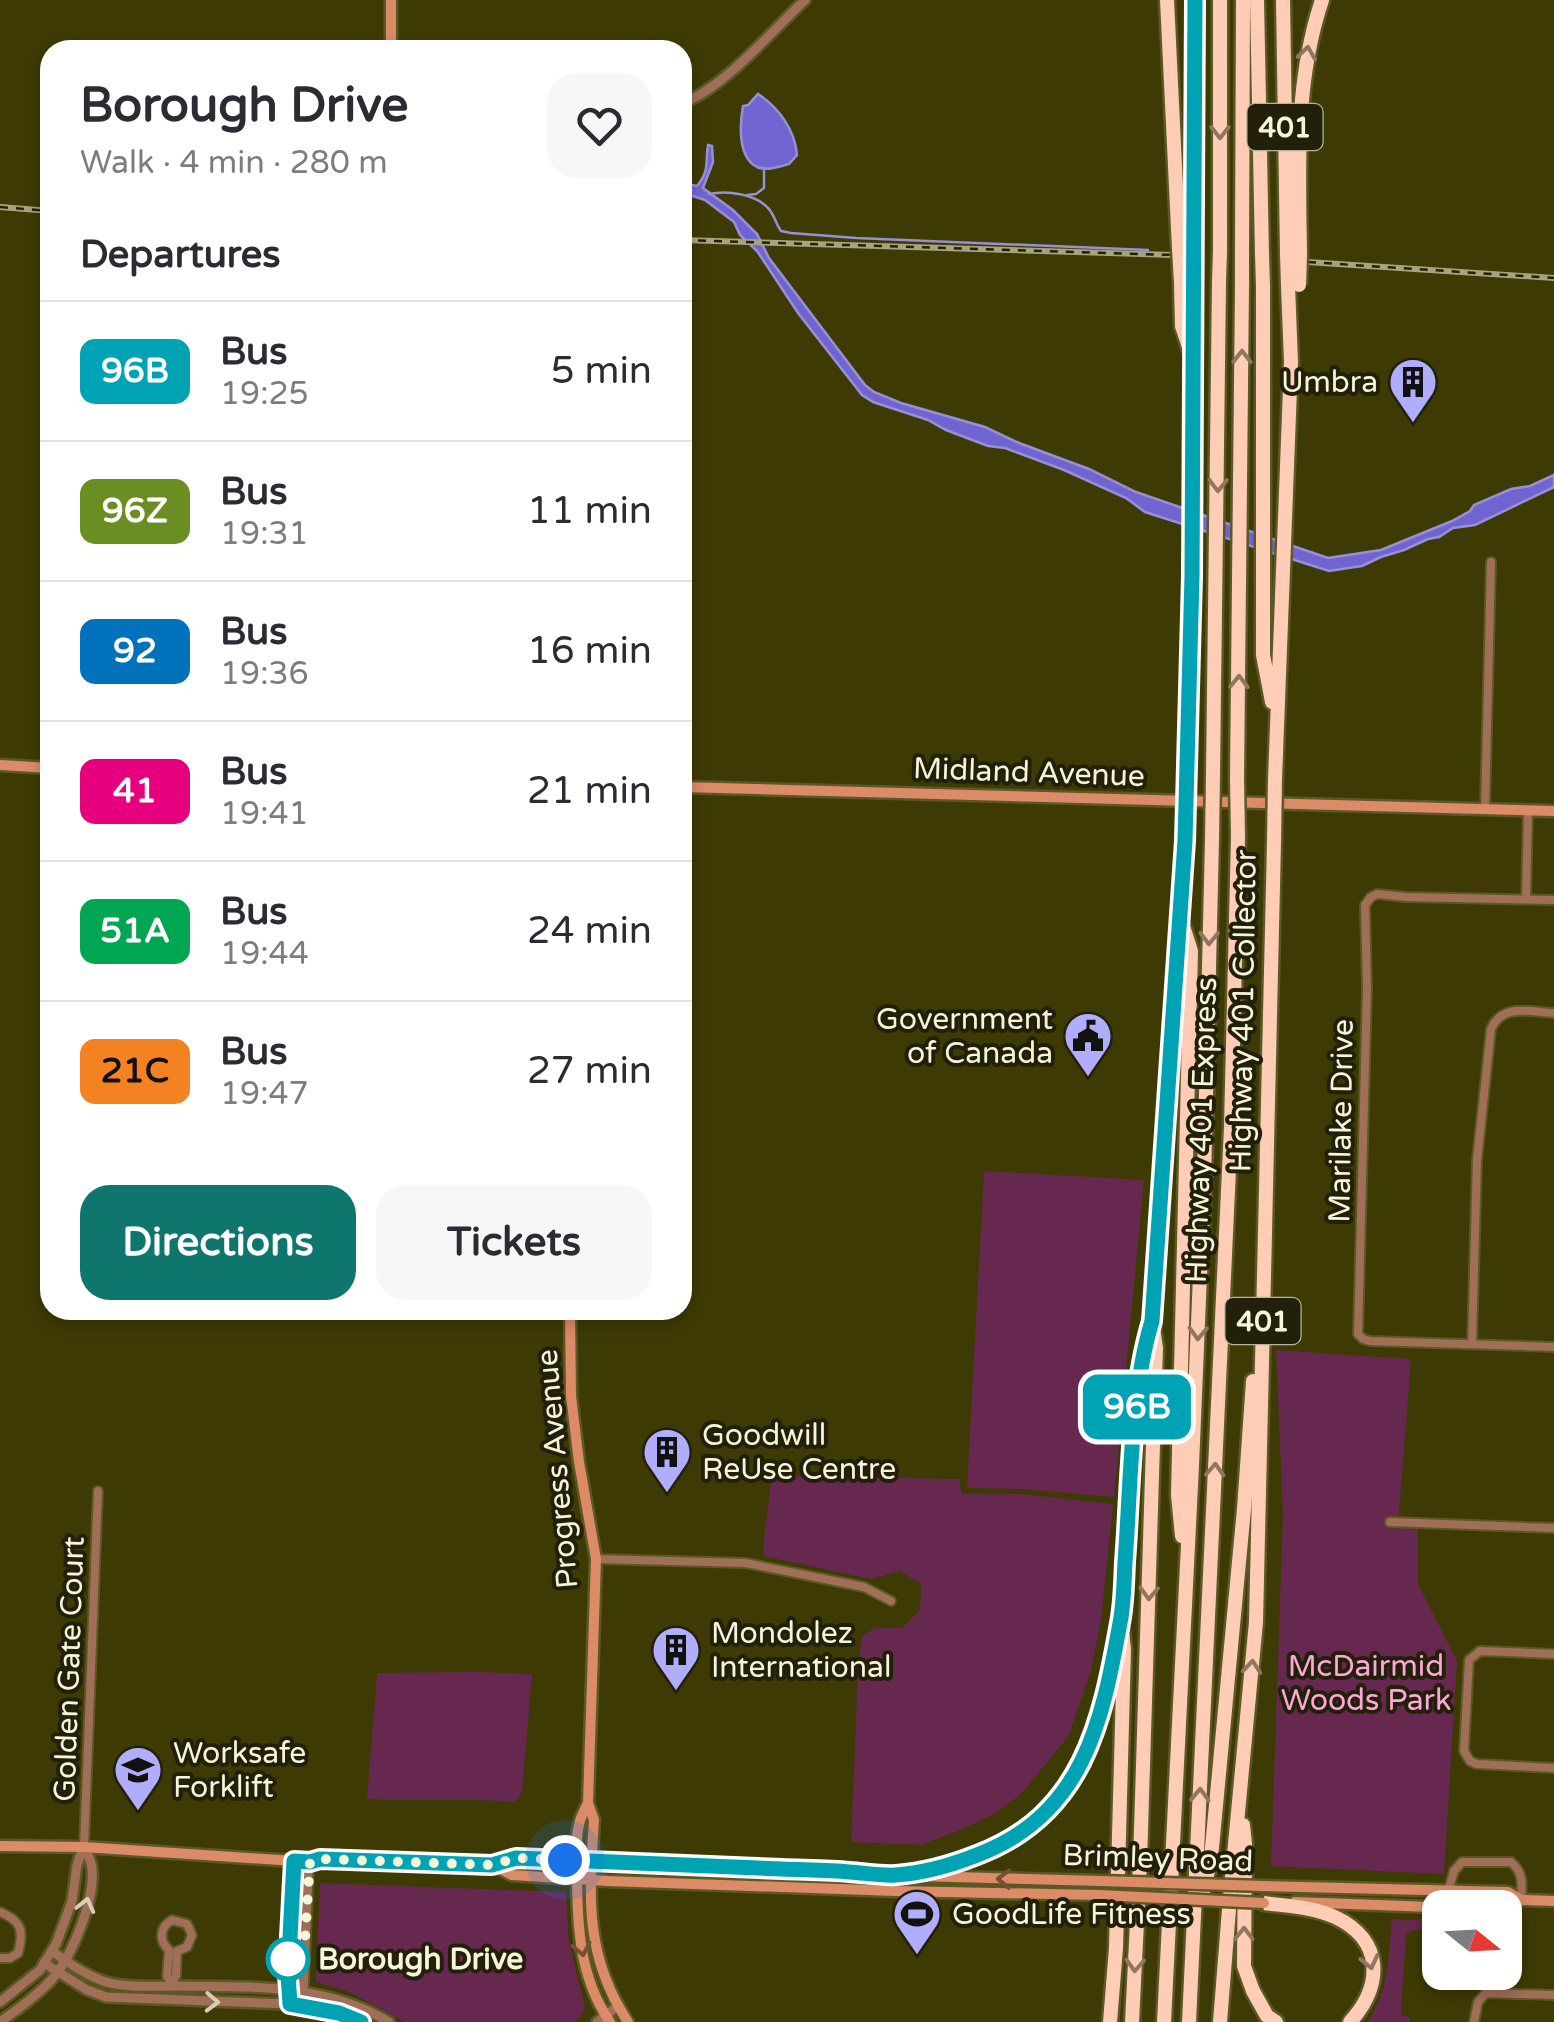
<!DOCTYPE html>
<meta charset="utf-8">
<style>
:root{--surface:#fff;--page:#f7f7f7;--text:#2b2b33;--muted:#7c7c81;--line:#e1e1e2;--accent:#0f766e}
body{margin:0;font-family:"Varela Round",sans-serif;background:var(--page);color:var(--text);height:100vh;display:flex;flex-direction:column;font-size:38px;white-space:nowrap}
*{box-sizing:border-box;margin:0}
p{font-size:32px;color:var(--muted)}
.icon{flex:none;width:55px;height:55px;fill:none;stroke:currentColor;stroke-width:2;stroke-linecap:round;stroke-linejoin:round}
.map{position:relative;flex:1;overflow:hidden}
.details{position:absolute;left:40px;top:40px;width:652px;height:1280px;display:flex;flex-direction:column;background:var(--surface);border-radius:30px;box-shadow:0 5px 15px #0003}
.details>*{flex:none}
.badge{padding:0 20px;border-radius:15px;font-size:35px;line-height:65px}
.needle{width:65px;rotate:108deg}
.controls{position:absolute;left:1422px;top:1890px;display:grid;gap:20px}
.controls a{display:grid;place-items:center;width:100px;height:100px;border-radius:20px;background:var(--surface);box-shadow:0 5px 15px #0003;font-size:50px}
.you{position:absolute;width:50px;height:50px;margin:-25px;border:8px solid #fff;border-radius:50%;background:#1a73e8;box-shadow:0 0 0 15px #1a73e833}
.map>.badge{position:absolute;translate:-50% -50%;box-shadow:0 0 0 5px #fff}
h2{padding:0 40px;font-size:38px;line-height:90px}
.round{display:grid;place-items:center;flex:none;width:105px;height:105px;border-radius:30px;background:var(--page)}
.head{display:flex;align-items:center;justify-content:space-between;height:170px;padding:0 40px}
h1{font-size:48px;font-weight:800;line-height:75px}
.action{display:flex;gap:20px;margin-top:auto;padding:20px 40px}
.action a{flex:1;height:115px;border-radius:30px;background:var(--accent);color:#fff;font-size:40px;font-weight:800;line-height:115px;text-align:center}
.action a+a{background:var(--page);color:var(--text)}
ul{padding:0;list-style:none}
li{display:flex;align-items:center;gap:30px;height:140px;padding:0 40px;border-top:2px solid var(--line)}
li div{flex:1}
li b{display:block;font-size:38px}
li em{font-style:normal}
li .badge{min-width:110px;font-weight:700;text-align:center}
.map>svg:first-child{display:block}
.green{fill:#67284f}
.water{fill:#7064d1;stroke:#9890d4;stroke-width:2.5}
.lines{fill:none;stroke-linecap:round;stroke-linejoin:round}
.stream{stroke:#9890d4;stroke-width:2.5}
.minor-casing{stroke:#5b5825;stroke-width:12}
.tertiary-casing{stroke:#5b5825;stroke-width:14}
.secondary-casing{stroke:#5b5825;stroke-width:15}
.motorway-casing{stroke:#5b5825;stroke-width:19}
.minor{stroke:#a16e57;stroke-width:8}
.tertiary{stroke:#a16e57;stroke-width:9}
.secondary{stroke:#db8b66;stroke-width:10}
.motorway{stroke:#ffccb6;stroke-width:14}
.rail-casing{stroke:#a6a47d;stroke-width:6}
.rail{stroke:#22200b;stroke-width:2.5;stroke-dasharray:8;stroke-linecap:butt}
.secondary-bridge-casing{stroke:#5b5825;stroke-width:15;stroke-linecap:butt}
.motorway-bridge-casing{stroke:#5b5825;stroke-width:19;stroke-linecap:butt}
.secondary-bridge{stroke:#db8b66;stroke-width:10}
.motorway-bridge{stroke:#ffccb6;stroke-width:14}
.oneway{stroke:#907660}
.oneway2{stroke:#755034}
.oneway3{stroke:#dcccb3}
.line-casing{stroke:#fff;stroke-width:22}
.line{stroke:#00a3b4;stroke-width:15}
.walk{stroke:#f6f5da;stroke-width:10;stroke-dasharray:0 18}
.stop-dot{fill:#fff;stroke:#00a3b4;stroke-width:5}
.labels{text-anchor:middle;stroke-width:8;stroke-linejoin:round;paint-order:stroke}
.shield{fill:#22200b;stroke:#b6b59c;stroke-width:2.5}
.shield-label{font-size:28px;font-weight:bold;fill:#f6f5da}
.poi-label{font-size:30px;fill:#f6f5da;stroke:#22200b;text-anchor:start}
.street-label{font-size:30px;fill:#f6f5da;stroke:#22200b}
.park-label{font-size:30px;fill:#fca7d7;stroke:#22200b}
.stop-label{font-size:30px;font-weight:bold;fill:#f6f5da;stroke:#22200b;text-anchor:start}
</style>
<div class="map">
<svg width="1554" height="2022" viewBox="0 0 1554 2022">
<rect width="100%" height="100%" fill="#3d3a03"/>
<!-- green -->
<path class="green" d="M984,1171L1144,1180L1114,1497L1021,1489L967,1488Z
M1276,1350L1411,1359L1398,1526L1418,1529V1584L1457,1661L1444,1874L1271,1866L1283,1516Z
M772,1476L959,1479L962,1494H1020L1113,1504L1101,1620L1091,1671L1068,1737L1020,1795L989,1817L962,1829L921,1845L851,1842L858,1672L862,1636L875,1628H902L920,1610L921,1584L900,1571L871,1579L764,1556L763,1544Z
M478,1672L532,1674L522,1792L515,1802C465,1797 416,1802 367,1799L377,1673Z
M320,1883L566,1892L569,1943L585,2007L580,2018L573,2022H404L350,1992L316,1982Z
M1392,1919L1440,1920V1923L1406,1933L1401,2014L1410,2018V2022H1367C1389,1993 1388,1955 1392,1919Z"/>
<!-- water -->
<path class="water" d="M758,94C779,108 795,130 797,155L789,164C779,167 766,171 757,167C737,157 740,123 743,106L748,105Z
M708,145L712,146L713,162L703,188L733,210L757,234L769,258L865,385L874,392L901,403L985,427L1019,443L1089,469L1136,492L1328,558L1381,550L1452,521L1470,511L1474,505L1511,489L1530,486L1554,475V487L1475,525L1453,528L1439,537L1428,539L1404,550L1381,557L1362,566L1329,571L1145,512L1126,498L1064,470L1005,448L988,446L946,430L928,420L873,402L862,395L798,313L757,251L740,235L734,222L705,200L683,193L682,183L697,186C710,170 705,163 708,145Z"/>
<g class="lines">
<!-- stream -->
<path class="stream" d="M709,194C727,190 755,194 768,208C774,214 776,224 781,231L791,233L856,238L1148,250
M747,195L756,194L764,188V168"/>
<!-- minor casing -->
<g class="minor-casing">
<path id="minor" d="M1485,810L1491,562
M1526,899L1528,810
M1554,900L1406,897L1377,894L1371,897L1365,905L1367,988L1358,1334L1363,1339L1370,1341L1554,1347
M1472,1344L1477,1160L1491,1029C1502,1003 1530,1012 1554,1013
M1390,1522L1554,1528
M596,1559L746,1563L864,1587L891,1601
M1554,1654L1480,1651L1469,1660L1464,1751L1470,1761L1477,1764L1554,1768
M84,1847L98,1491
M1449,1889L1454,1871L1462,1862H1511C1524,1873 1522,1884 1521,1900
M0,1912C22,1921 24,1931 18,1953L10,1958H0
M172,1920L187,1924L192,1935L187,1947L177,1951L176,1976L171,1983L167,1976L169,1950C158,1940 160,1927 172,1920Z
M289,2004L288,1975L293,1861
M303,2006L309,1862
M1474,2022L1478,2002L1486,1993L1554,1995"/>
</g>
<!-- tertiary casing -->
<g class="tertiary-casing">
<path id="tertiary" d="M682,103C723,89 773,30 805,0
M52,1951C68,1963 87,1976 106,1982C128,1988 154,1986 176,1986C249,1987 325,1983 389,2022
M44,1963L87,1990L106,1997L289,2004L339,2013L361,2022
M0,2002L40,1970L56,1944L72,1901L77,1865L83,1848
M0,2022C18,2009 39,1994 54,1977C73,1953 95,1900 92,1869C92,1861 87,1854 84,1847
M597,2022L618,2006"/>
</g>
<!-- secondary casing -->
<g class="secondary-casing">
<path id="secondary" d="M391,0V50
M0,765L50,768
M682,787L1554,811
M570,1310L571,1396L579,1462L596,1559L588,1803L594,1820C589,1896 584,1955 628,2022
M588,1803C585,1810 580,1817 579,1825C575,1839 577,1856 577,1871C577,1924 579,1977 610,2022
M0,1846L84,1847L309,1862L320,1859L492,1865L516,1858L830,1870L900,1875
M493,1865L512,1875L608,1881L896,1891L1099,1895
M917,1876L1101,1881
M1263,1886L1508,1892L1521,1900L1554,1901
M1295,1902L1460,1908
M1505,1908L1521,1900"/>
</g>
<!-- motorway casing -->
<g class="motorway-casing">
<path id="motorway" d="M1167,0L1179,249
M1257,0L1262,254
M1283,0L1287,254
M1194,249L1195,0
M1220,251V0
M1242,251L1243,0
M1300,255C1299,168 1294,84 1322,0
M1181,283L1182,326L1190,350
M1263,286V655L1272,702
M1186,773L1192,577L1194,282
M1213,775L1219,282
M1237,779L1242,286
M1275,779L1291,362L1288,286
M1182,1536L1178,1495L1191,951L1184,929
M1243,1825L1245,1844L1244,1966L1253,1991L1267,2016L1276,2022
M896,1875C944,1866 999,1856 1037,1822C1086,1777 1102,1714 1114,1652C1115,1642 1119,1632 1120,1622C1124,1602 1124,1581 1125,1561C1129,1510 1132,1459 1137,1409C1141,1381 1143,1353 1151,1326
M1203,1892L1211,1858L1244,1509L1253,1381
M1264,1903C1287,1906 1313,1907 1335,1917C1384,1940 1383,1986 1350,2022
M1110,2022L1116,1948L1124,1649L1122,1631
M1132,2022L1140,1862L1156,1348L1152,1321L1185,841
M1164,2022L1192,1466L1204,1180L1212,840
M1189,2022L1231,1127L1238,837
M1220,2022L1230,1897L1256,1622L1274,842"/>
</g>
<!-- minor -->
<use href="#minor" class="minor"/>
<!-- tertiary -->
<use href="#tertiary" class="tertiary"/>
<!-- secondary -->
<use href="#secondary" class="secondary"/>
<!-- motorway -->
<use href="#motorway" class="motorway"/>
<!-- rail casing -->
<g class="rail-casing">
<path id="rail" d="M0,207L50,211
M682,240L1174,255
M1292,261L1554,278"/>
</g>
<!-- rail -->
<use href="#rail" class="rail"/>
<!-- secondary-bridge casing -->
<g class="secondary-bridge-casing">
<path id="secondary-bridge" d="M1101,1881L1263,1886
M1099,1895L1264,1903"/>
</g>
<!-- motorway-bridge casing -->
<g class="motorway-bridge-casing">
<path id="motorway-bridge" d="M1179,249L1181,283
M1194,249V282
M1262,254L1263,286
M1287,254L1288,286
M1219,282L1220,251
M1299,285L1300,255
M1242,286V251
M1237,779L1238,837
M1212,840L1213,775
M1185,841L1186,773
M1274,842L1275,779"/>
</g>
<!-- secondary-bridge -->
<use href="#secondary-bridge" class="secondary-bridge"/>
<!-- motorway-bridge -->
<use href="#motorway-bridge" class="motorway-bridge"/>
</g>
<!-- one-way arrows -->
<defs><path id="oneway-chevron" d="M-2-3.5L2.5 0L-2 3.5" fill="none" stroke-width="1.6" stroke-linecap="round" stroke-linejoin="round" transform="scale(2.5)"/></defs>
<g class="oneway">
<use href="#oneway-chevron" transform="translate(1307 53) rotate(-82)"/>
<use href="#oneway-chevron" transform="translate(1220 132) rotate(90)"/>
<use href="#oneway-chevron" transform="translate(1242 357) rotate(-90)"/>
<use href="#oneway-chevron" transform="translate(1218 485) rotate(91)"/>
<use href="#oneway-chevron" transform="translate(1239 682) rotate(-89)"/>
<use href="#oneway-chevron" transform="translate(1209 938) rotate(91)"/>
<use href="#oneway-chevron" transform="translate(1198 1333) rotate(92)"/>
<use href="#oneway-chevron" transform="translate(1215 1470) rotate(-87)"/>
<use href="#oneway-chevron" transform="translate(1149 1593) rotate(92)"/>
<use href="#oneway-chevron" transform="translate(1252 1667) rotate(-85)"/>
<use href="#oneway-chevron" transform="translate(1200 1795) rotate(-88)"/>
<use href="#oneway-chevron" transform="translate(1244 1934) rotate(-89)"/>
<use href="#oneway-chevron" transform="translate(1370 1962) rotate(77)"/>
<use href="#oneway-chevron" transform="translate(1135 1965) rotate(93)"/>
</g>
<g class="oneway2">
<use href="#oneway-chevron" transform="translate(1004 1879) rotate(-179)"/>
<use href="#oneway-chevron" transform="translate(582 1949) rotate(79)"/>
</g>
<g class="oneway3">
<use href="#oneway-chevron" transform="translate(86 1905) rotate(-76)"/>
<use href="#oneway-chevron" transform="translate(212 2002) rotate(2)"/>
</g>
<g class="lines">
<!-- line casing -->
<g class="line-casing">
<path id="line" d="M361,2022L339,2013L290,2004L288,1975L294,1861L310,1862L320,1859L492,1865L516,1858C605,1862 693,1865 782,1869C805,1870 828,1870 850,1872C865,1873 881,1876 896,1875C923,1873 952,1865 977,1855C1083,1815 1102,1723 1120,1623C1124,1603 1124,1582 1125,1562C1131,1485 1130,1394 1152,1321L1185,841L1192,576L1195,0"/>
</g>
<!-- line -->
<use href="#line" class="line"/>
<!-- walk -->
<path class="walk" d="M288,1959L304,1955L310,1862L320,1859L492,1865L516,1858L565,1860"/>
</g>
<!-- icons -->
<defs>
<g id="building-pin" transform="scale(2.5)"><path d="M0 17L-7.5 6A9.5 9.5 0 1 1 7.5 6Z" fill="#b0aefa" stroke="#22200b"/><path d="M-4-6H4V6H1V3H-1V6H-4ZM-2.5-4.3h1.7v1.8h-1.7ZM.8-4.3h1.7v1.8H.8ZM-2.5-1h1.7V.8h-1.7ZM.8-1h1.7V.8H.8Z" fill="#111"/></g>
<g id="civic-pin" transform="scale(2.5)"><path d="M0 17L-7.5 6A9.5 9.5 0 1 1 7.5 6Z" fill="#b0aefa" stroke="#22200b"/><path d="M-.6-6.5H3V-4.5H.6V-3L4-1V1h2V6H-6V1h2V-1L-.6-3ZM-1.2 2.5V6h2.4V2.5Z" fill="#111"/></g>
<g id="university-pin" transform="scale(2.5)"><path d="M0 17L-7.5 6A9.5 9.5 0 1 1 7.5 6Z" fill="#b0aefa" stroke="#22200b"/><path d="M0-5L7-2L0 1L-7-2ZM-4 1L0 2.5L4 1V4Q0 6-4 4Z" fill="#111"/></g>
<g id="stadium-pin" transform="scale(2.5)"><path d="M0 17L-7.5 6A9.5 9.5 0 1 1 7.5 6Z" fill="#b0aefa" stroke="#22200b"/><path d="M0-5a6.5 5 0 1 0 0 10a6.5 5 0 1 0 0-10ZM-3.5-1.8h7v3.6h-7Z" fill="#111"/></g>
</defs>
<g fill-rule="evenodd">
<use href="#building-pin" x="1413" y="382"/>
<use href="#civic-pin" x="1088" y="1036"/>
<use href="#building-pin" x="667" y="1452"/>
<use href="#building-pin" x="676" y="1650"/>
<use href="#university-pin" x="138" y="1770"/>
<use href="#stadium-pin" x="917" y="1914"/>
</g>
<!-- markers -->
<circle class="stop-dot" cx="288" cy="1959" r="20"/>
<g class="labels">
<!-- shield labels -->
<g class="shield">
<rect x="1247.5" y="104" width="75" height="46" rx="8"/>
<rect x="1225.5" y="1298" width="75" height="46" rx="8"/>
</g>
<g class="shield-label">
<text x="1285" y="137">401</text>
<text x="1263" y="1331">401</text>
</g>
<!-- poi labels -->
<g class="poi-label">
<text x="1378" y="392" text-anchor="end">Umbra</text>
<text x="1053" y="1029" text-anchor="end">Government<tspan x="1053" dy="34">of Canada</tspan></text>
<text x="702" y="1445">Goodwill<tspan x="702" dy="34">ReUse Centre</tspan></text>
<text x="711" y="1643">Mondolez<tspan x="711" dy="34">International</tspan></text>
<text x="173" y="1763">Worksafe<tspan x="173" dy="34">Forklift</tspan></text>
<text x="952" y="1924">GoodLife Fitness</text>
</g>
<!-- street labels -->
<g class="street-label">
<text transform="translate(1029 772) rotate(2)" y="10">Midland Avenue</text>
<text transform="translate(1243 1011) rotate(-89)" y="10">Highway 401 Collector</text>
<text transform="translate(1341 1121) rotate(-89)" y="10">Marilake Drive</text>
<text transform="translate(1201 1130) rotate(-88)" y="10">Highway 401 Express</text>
<text transform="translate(557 1469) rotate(-95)" y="10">Progress Avenue</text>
<text transform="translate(69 1669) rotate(-88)" y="10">Golden Gate Court</text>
<text transform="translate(1158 1858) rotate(2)" y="10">Brimley Road</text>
</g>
<!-- park labels -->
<g class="park-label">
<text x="1366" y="1676">McDairmid<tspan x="1366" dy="34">Woods Park</tspan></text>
</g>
<!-- stop labels -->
<g class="stop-label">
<text x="318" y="1969">Borough Drive</text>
</g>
</g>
</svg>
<div class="controls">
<a><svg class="needle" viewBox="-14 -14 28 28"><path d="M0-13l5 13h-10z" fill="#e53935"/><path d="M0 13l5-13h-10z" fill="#7c7c81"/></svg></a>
</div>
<div class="you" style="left:565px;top:1860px"></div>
<b class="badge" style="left:1137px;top:1407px;background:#00a3b4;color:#fff">96B</b>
<section class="details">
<div class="head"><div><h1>Borough Drive</h1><p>Walk · 4 min · 280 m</p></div><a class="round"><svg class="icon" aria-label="heart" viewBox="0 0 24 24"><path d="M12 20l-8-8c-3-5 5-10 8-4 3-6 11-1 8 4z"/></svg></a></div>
<h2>Departures</h2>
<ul>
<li><span class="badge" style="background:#00a3b4;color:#fff">96B</span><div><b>Bus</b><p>19:25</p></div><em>5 min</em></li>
<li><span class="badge" style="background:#6b8e23;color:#fff">96Z</span><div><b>Bus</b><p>19:31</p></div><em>11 min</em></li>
<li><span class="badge" style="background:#0072bc;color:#fff">92</span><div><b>Bus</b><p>19:36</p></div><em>16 min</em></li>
<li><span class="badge" style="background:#e6007e;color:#fff">41</span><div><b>Bus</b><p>19:41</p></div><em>21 min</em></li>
<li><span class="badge" style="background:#00a651;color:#fff">51A</span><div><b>Bus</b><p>19:44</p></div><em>24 min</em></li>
<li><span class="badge" style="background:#f58220;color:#111">21C</span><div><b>Bus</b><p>19:47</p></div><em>27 min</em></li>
</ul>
<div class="action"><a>Directions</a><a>Tickets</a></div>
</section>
</div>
